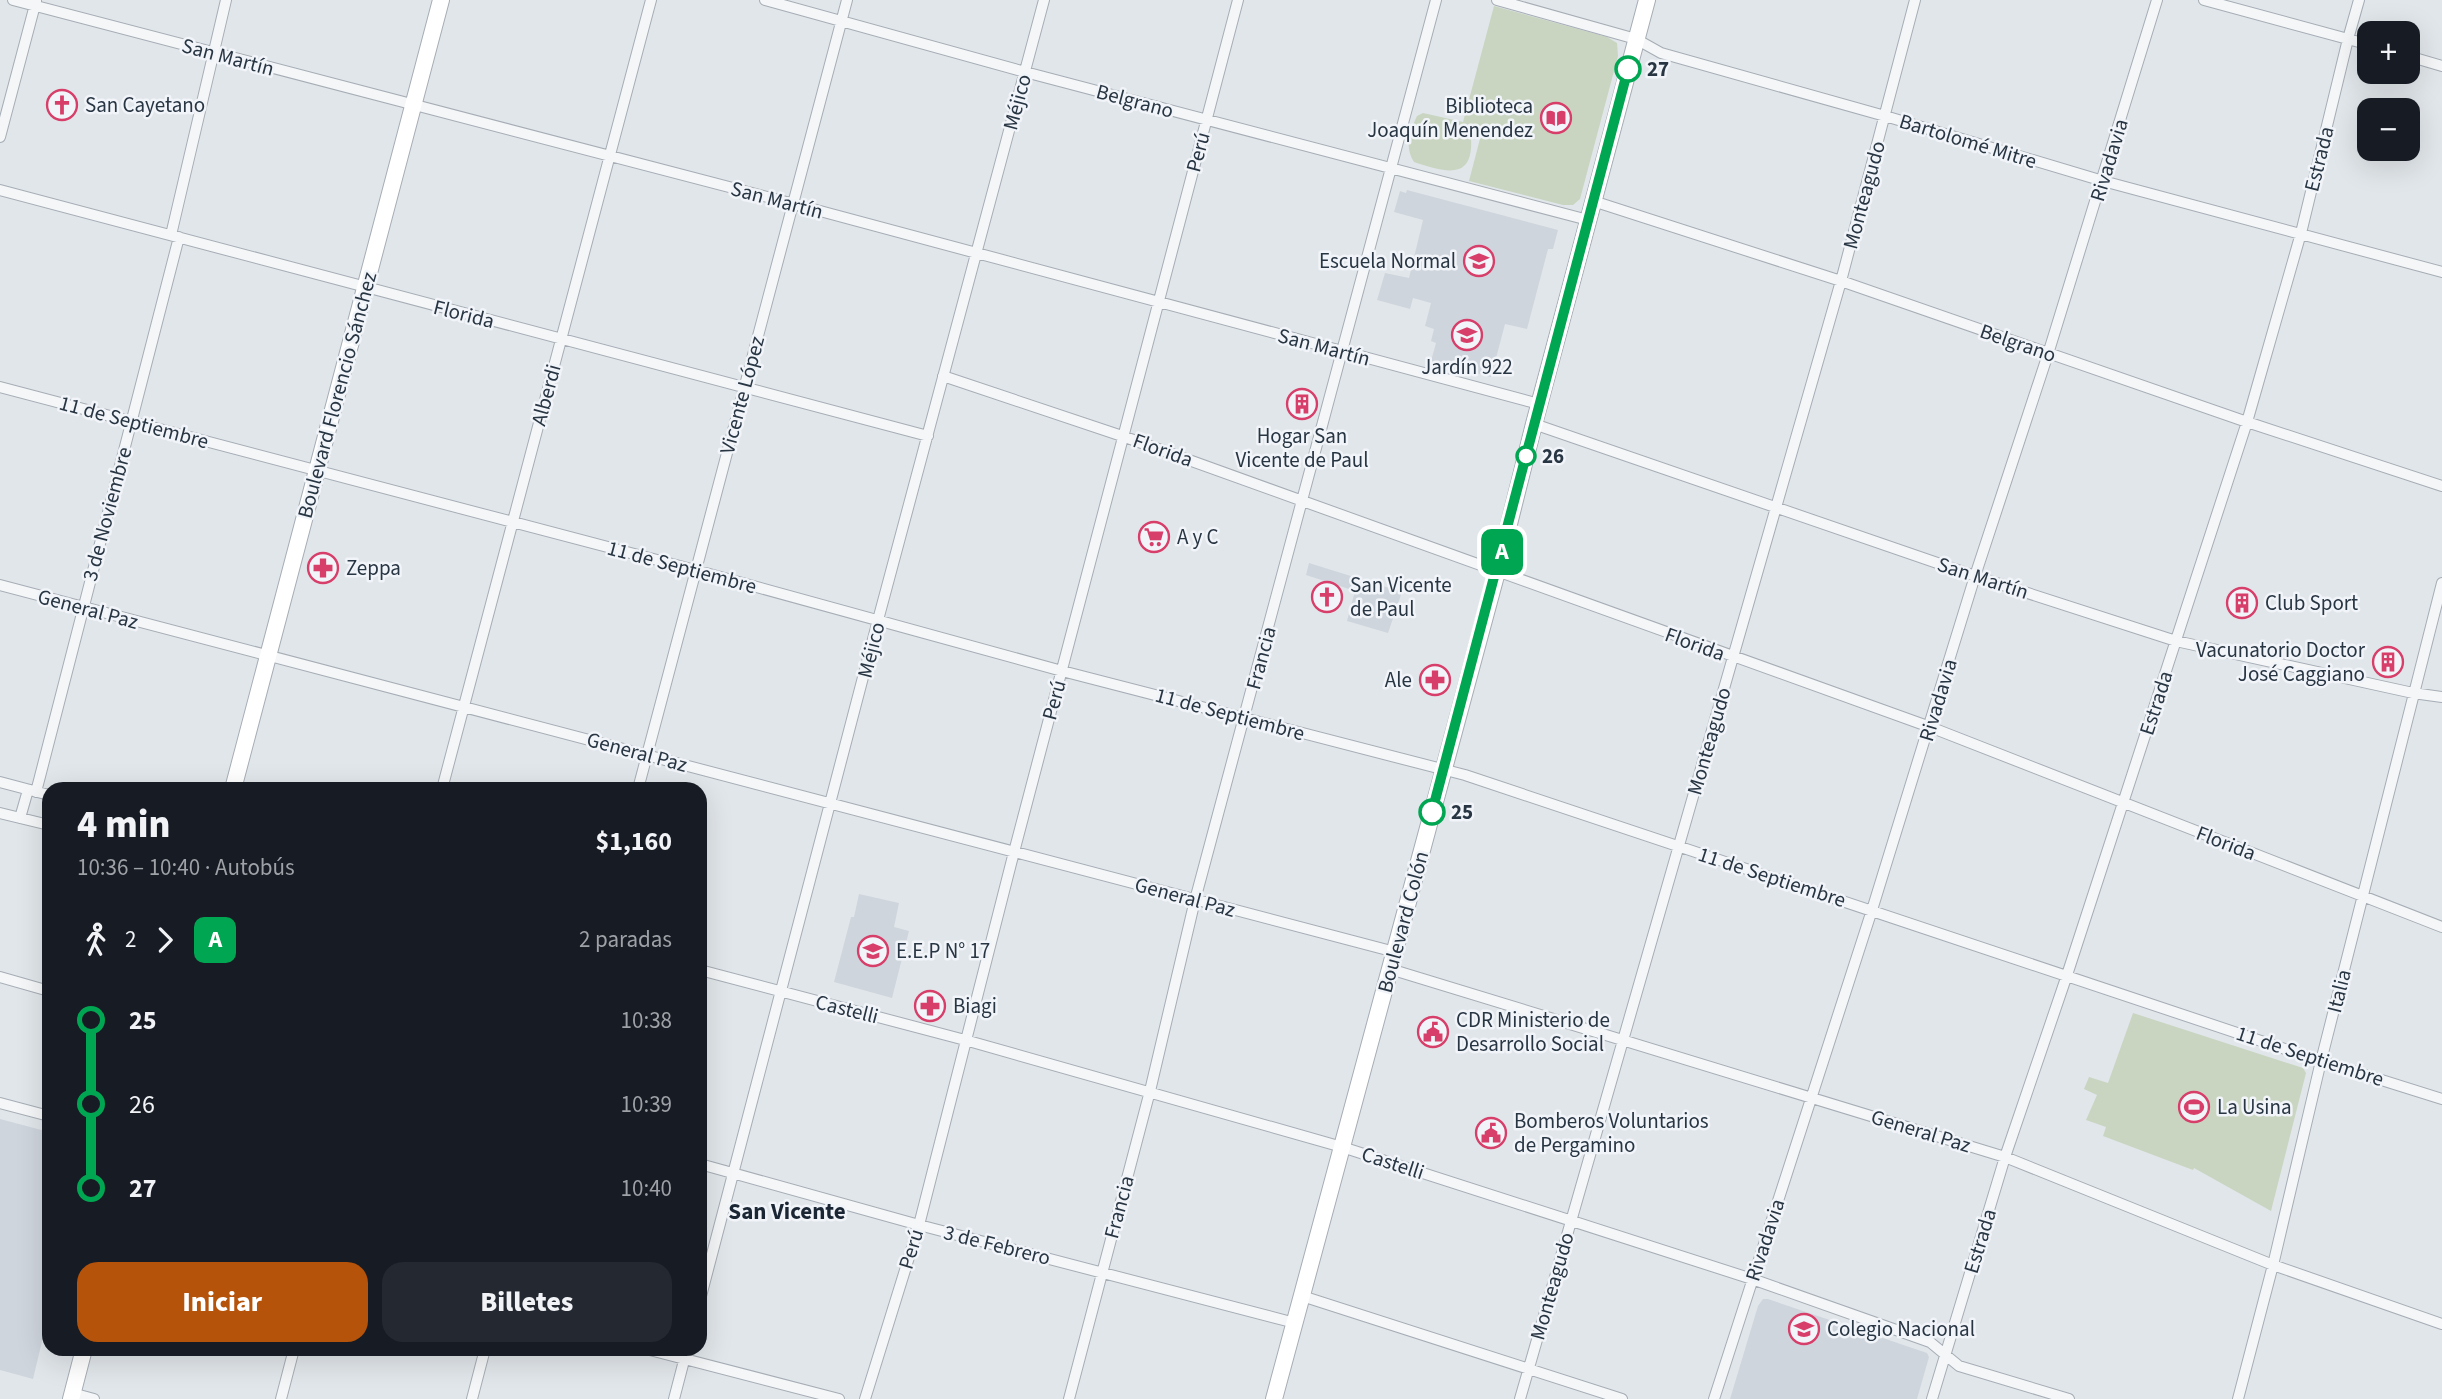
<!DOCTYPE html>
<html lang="es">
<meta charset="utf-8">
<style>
:root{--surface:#171b24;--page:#242831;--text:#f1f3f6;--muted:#9ea1a6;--accent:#b45309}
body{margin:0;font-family:"Source Sans 3",sans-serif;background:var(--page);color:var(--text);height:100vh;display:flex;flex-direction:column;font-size:26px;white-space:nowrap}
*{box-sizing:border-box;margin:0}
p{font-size:23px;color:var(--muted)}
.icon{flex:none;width:38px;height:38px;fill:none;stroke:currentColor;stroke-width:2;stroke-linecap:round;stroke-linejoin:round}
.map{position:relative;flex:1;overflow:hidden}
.panel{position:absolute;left:42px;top:782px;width:665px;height:574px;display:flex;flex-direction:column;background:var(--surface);border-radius:21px;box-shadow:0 7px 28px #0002}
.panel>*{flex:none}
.badge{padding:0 14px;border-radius:10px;font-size:24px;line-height:46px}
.controls{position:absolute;left:2357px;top:21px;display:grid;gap:14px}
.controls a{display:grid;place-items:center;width:63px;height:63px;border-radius:14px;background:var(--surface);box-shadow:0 7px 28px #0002;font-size:35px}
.map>.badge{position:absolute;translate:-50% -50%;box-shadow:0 0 0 4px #fff}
.legs{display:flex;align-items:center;gap:10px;height:77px;padding:0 35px;font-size:23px}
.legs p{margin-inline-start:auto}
.head{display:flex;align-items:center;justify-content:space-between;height:119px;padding:0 35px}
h1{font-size:38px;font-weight:800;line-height:52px}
.button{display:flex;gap:14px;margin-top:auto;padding:14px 35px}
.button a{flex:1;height:80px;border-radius:21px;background:var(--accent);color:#fff;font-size:28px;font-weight:800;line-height:80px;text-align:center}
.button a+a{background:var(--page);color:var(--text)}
ul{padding:0 35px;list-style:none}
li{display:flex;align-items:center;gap:24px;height:84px;font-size:26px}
li i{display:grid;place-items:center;width:10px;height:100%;margin:0 9px;background:currentColor}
li i::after{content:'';width:18px;height:18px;margin:-9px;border:5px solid;border-radius:50%;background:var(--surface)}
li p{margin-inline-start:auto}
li:first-child i{background:linear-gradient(#0000 50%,currentColor 0)}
li:last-child i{background:linear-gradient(currentColor 50%,#0000 0)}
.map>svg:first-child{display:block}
.built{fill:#cfd5dd}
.green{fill:#c9d5c1}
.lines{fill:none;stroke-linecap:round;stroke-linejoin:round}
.minor-casing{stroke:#a6adb5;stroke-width:12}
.secondary-casing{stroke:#a6adb5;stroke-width:18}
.minor{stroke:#f4f6f8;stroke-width:10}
.secondary{stroke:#fff;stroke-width:16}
.line-1-casing{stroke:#fff;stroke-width:16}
.line-1{stroke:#00a651;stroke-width:10}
.stop-1-dot{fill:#fff;stroke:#00a651;stroke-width:3.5}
.labels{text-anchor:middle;stroke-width:5;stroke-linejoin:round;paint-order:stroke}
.street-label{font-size:21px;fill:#283543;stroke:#f1f4f8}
.stop-label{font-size:21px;font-weight:bold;fill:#283543;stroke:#f1f4f8;text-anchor:start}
.poi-label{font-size:21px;fill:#283543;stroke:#f1f4f8;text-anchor:start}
.neighbourhood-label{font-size:23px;font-weight:bold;fill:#1a2634;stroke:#f1f4f8}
</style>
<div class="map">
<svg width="2442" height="1399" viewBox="0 0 2442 1399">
<rect width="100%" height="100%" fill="#e1e6ea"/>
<!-- built -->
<path class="built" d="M1407,190L1558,230L1553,249H1548L1527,329L1505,324L1491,377L1431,361L1436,343L1431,341L1434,329L1425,326L1431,303L1413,298L1410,309L1377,300L1385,273L1409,278L1423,220L1394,212L1400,191L1406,193Z
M1309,563L1402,592L1388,633L1347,621L1355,591L1306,575Z
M859,894L899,903L894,927L909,931L892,998L834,982L851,917H854Z
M0,1119L49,1132V1312L33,1379L0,1370Z
M1763,1299H1768L1927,1353L1929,1357L1917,1399H1730L1758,1306Z"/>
<!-- green -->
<path class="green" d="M1494,6L1607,37L1617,43L1618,56L1580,199L1573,205H1563L1469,181L1482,131L1470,128C1477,179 1452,175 1414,162C1404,147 1410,131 1417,116L1423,113L1463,122Z
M2133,1013L2303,1068L2306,1073L2271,1211L2194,1168L2193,1170L2103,1136L2106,1127L2086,1120L2097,1095L2084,1089L2089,1077L2108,1083Z"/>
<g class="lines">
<!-- minor casing -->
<g class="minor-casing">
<path id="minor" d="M13,0L794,204L1539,404
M765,0L1025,72L1588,220
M1497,0L1636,39L1661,53L1885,116L2103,181L2442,272
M2204,0L2370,45
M2408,56L2442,66
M0,137L36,1
M0,190L928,436
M1593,201L1841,281L2247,422L2442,486
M171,235L226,0
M943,376L1125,437L1930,727L2442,927
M0,387L695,570L1062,671L1465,775L2321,1061L2442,1099
M1534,424L1975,576L2176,641L2413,693L2442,697
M0,585L1395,952
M0,782L49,795
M442,789L651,0
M638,789L847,0
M36,792L179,237
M0,813L49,825
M20,818L28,790
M1390,969L2005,1157L2273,1265L2442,1324
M700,970L965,1040L1342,1147L1752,1279L1930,1342L1959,1366L2069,1399
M0,977L49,991
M0,1103L49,1116
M700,1164L919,1225L1295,1323
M1302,1296L1622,1399
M700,1300L878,620L1044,0
M646,1349L839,1399
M72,1393L94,1399
M281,1399L294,1349
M472,1399L485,1349
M674,1399L687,1349
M865,1399L919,1225L1014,852L1238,0
M1069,1399L1150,1091L1195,900L1436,0
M1520,1399L1841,281L1915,0
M1714,1399L1872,910L1975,576L2048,354L2157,0
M1932,1399L2005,1157L2067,975L2247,422L2301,233L2348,39L2359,0
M2238,1399L2273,1265L2321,1061L2442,583"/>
</g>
<!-- secondary casing -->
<g class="secondary-casing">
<path id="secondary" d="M233,789L441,0
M71,1399L84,1349
M1274,1399L1497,572L1534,424L1647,0"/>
</g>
<!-- minor -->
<use href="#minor" class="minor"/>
<!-- secondary -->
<use href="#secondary" class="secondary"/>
</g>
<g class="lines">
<!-- line-1 casing -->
<g class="line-1-casing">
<path id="line-1" d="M1432,812L1628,69"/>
</g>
<!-- line-1 -->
<use href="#line-1" class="line-1"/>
</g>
<!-- icons -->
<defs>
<g id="church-ring" transform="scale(1.575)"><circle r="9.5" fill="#f1f4f8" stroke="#d73e69" stroke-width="1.5"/><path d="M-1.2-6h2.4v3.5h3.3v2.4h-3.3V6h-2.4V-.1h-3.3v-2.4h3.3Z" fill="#d73e69"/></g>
<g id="library-ring" transform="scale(1.575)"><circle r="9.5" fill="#f1f4f8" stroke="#d73e69" stroke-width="1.5"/><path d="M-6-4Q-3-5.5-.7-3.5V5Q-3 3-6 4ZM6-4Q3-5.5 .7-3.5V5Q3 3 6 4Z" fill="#d73e69"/></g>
<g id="school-ring" transform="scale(1.575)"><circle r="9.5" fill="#f1f4f8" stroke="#d73e69" stroke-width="1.5"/><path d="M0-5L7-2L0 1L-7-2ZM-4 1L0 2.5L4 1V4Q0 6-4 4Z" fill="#d73e69"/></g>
<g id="building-ring" transform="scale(1.575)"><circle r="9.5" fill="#f1f4f8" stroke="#d73e69" stroke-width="1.5"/><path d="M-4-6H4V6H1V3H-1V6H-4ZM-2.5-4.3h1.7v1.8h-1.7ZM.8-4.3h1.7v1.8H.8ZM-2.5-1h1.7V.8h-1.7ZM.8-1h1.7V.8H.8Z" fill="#d73e69"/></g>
<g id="supermarket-ring" transform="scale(1.575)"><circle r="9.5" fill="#f1f4f8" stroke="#d73e69" stroke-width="1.5"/><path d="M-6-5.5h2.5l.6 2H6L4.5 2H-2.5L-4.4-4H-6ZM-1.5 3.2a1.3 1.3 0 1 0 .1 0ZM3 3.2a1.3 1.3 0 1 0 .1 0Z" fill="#d73e69"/></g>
<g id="pharmacy-ring" transform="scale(1.575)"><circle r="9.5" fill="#f1f4f8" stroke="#d73e69" stroke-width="1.5"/><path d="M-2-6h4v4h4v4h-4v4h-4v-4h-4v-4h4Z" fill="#d73e69"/></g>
<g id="civic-ring" transform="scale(1.575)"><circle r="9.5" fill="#f1f4f8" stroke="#d73e69" stroke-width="1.5"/><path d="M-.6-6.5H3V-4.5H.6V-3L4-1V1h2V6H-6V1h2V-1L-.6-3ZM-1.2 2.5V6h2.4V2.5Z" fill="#d73e69"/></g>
<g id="stadium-ring" transform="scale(1.575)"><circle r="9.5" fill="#f1f4f8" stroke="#d73e69" stroke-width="1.5"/><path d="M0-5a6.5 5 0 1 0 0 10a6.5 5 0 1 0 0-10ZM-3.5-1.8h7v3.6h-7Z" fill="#d73e69"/></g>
</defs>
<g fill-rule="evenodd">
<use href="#church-ring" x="62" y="105"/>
<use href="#library-ring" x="1556" y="118"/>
<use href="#school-ring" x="1479" y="261"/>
<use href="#school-ring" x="1467" y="335"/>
<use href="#building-ring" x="1302" y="404"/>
<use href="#supermarket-ring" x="1154" y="537"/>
<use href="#pharmacy-ring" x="323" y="568"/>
<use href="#church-ring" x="1327" y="597"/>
<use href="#building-ring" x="2242" y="603"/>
<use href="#building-ring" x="2388" y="662"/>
<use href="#pharmacy-ring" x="1435" y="680"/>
<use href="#school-ring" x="873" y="951"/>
<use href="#pharmacy-ring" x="930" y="1006"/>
<use href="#civic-ring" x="1433" y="1032"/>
<use href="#stadium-ring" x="2194" y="1107"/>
<use href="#civic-ring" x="1491" y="1133"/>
<use href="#school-ring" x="1804" y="1329"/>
</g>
<!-- markers -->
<g class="stop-1-dot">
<circle cx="1628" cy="69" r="12"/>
<circle cx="1526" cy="456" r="9"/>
<circle cx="1432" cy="812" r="12"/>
</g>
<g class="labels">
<!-- street labels -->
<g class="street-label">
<text transform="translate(228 57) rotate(15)" y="7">San Martín</text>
<text transform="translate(1135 101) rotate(15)" y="7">Belgrano</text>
<text transform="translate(1017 102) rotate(-75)" y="7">Méjico</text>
<text transform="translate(1968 141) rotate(17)" y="7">Bartolomé Mitre</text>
<text transform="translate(1198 152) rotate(-75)" y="7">Perú</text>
<text transform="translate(2319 159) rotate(-76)" y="7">Estrada</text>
<text transform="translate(2109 160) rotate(-73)" y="7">Rivadavia</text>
<text transform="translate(1864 195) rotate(-75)" y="7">Monteagudo</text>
<text transform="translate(777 200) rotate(15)" y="7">San Martín</text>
<text transform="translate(464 314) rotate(14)" y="7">Florida</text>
<text transform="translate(2018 343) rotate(19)" y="7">Belgrano</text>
<text transform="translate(1324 347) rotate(15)" y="7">San Martín</text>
<text transform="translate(337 395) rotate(-75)" y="7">Boulevard Florencio Sánchez</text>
<text transform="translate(546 395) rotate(-75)" y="7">Alberdi</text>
<text transform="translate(742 395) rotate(-75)" y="7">Vicente López</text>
<text transform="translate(134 422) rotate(15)" y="7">11 de Septiembre</text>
<text transform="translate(1163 450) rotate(20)" y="7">Florida</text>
<text transform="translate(107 514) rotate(-75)" y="7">3 de Noviembre</text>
<text transform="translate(682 567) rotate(15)" y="7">11 de Septiembre</text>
<text transform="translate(1983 578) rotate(18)" y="7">San Martín</text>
<text transform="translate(88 609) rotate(15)" y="7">General Paz</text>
<text transform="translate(1695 644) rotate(20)" y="7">Florida</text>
<text transform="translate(871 650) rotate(-76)" y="7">Méjico</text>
<text transform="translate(1261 658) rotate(-75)" y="7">Francia</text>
<text transform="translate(1054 700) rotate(-75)" y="7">Perú</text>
<text transform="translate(1938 700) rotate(-73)" y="7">Rivadavia</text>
<text transform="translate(2156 703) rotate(-72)" y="7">Estrada</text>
<text transform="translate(1230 714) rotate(15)" y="7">11 de Septiembre</text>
<text transform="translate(1709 741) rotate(-74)" y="7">Monteagudo</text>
<text transform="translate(637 752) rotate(15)" y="7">General Paz</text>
<text transform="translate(2226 843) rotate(21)" y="7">Florida</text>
<text transform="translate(1772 877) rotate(18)" y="7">11 de Septiembre</text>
<text transform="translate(1185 897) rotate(15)" y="7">General Paz</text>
<text transform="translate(1403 922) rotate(-75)" y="7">Boulevard Colón</text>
<text transform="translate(2339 991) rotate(-76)" y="7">Italia</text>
<text transform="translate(847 1009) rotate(14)" y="7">Castelli</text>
<text transform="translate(2310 1056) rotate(18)" y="7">11 de Septiembre</text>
<text transform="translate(1921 1131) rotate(17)" y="7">General Paz</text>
<text transform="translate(1393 1163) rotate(18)" y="7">Castelli</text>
<text transform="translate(1119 1207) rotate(-75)" y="7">Francia</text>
<text transform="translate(1765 1240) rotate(-72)" y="7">Rivadavia</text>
<text transform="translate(1980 1241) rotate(-73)" y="7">Estrada</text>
<text transform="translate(997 1245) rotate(14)" y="7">3 de Febrero</text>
<text transform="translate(911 1249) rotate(-73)" y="7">Perú</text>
<text transform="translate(1552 1286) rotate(-74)" y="7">Monteagudo</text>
</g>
<!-- stop labels -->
<g class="stop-label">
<text x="1647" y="76">27</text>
<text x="1542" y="463">26</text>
<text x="1451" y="819">25</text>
</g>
<!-- poi labels -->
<g class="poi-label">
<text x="85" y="112">San Cayetano</text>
<text x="1533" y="113" text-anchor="end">Biblioteca<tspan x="1533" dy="24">Joaquín Menendez</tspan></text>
<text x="1456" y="268" text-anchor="end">Escuela Normal</text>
<text x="1467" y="374" text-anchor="middle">Jardín 922</text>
<text x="1302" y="443" text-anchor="middle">Hogar San<tspan x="1302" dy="24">Vicente de Paul</tspan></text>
<text x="1177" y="544">A y C</text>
<text x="346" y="575">Zeppa</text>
<text x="1350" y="592">San Vicente<tspan x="1350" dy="24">de Paul</tspan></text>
<text x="2265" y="610">Club Sport</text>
<text x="2365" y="657" text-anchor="end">Vacunatorio Doctor<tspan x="2365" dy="24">José Caggiano</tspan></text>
<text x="1412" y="687" text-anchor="end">Ale</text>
<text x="896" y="958">E.E.P N° 17</text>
<text x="953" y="1013">Biagi</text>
<text x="1456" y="1027">CDR Ministerio de<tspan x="1456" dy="24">Desarrollo Social</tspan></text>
<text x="2217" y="1114">La Usina</text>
<text x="1514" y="1128">Bomberos Voluntarios<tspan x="1514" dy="24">de Pergamino</tspan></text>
<text x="1827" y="1336">Colegio Nacional</text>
</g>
<!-- neighbourhood labels -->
<g class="neighbourhood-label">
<text x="787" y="1219">San Vicente</text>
</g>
</g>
</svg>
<div class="controls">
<a>+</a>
<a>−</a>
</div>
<b class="badge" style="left:1502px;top:552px;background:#00a651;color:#fff">A</b>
<section class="panel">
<div class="head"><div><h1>4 min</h1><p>10:36 – 10:40 · Autobús</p></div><b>$1,160</b></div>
<div class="legs"><svg class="icon" aria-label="walk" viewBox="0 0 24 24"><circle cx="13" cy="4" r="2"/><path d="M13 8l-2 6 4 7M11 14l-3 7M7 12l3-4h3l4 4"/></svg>2<svg class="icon" aria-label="forward" viewBox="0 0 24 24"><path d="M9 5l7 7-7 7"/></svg><b class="badge" style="background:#00a651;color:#fff">A</b><p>2 paradas</p></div>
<ul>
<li><i style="color:#00a651"></i><b>25</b><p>10:38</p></li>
<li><i style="color:#00a651"></i><span>26</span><p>10:39</p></li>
<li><i style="color:#00a651"></i><b>27</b><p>10:40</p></li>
</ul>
<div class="button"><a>Iniciar</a><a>Billetes</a></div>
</section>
</div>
